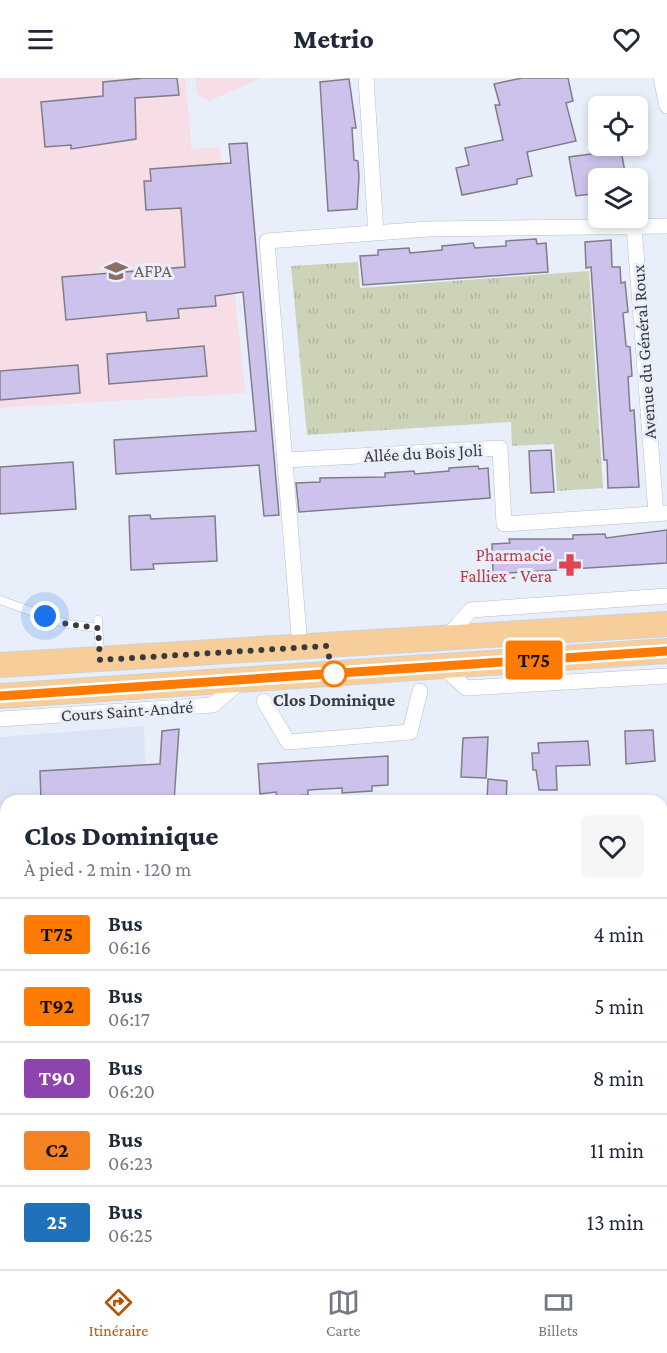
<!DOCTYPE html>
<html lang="fr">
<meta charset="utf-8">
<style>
:root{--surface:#fff;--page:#f6f6f7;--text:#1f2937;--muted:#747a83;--line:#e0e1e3;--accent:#b45309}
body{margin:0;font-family:"Crimson Pro",serif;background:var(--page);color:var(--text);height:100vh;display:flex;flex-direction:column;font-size:22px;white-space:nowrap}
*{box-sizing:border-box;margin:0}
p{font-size:20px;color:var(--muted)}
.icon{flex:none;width:33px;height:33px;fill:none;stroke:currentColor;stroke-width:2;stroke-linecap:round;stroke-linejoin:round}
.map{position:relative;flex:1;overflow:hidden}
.panel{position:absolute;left:0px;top:717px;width:668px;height:474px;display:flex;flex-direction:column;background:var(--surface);border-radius:18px 18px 0 0;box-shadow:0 3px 9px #0003}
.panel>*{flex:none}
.badge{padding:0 12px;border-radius:4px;font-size:21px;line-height:39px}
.buttons{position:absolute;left:588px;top:18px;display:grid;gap:12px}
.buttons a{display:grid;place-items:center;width:60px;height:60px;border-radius:9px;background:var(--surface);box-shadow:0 3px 9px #0003;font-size:30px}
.you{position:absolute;width:30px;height:30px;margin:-15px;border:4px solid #fff;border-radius:50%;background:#1a73e8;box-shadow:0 0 0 9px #1a73e833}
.map>.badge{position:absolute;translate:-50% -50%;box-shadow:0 0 0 3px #fff}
.round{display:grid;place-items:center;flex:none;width:63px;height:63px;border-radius:9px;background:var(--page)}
.overview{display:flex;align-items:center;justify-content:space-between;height:102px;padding:0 24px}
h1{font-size:28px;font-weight:800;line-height:45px}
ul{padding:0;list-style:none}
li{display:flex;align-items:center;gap:18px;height:72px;padding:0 24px;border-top:2px solid var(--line)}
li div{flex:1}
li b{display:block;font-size:22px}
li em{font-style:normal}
li .badge{min-width:66px;font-weight:700;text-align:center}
header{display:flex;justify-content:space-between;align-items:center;height:78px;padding:0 24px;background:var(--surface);font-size:27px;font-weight:800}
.menu{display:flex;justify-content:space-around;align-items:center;height:84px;border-top:2px solid var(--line);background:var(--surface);font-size:16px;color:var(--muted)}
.menu a{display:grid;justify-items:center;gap:3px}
.menu .selected{color:var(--accent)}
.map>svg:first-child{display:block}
.built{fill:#dbe4f5}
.industrial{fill:#f5e0d2}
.education{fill:#f6dde6}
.park{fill:url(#park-tufts)}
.building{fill:#cdc2eb;stroke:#807d88;stroke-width:1.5}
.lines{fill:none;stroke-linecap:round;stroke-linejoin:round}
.lane-casing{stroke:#b9bfc9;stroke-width:9}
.street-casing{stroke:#b9bfc9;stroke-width:16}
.primary-casing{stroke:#cfd0d1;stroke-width:26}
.lane{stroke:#fff;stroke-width:8}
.street{stroke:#fff;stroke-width:15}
.primary{stroke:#f7ce9a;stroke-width:24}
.rail-casing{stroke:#92969e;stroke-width:7}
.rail{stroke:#e9effa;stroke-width:4.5;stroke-dasharray:14;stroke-linecap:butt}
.line-casing{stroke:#fff;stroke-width:14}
.line{stroke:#ff7a00;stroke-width:9}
.walk{stroke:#383a3e;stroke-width:6;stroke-dasharray:0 10.8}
.stop-dot{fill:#fff;stroke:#ff7a00;stroke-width:3}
.labels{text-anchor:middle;stroke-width:6;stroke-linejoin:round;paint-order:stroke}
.education-label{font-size:18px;fill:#785e54;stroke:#e9effa;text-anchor:start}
.street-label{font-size:18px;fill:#383a3e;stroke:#e9effa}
.health-label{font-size:18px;fill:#be3a42;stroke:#e9effa;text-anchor:end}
.stop-label{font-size:18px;font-weight:bold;fill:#383a3e;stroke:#e9effa}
</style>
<header><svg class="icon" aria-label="menu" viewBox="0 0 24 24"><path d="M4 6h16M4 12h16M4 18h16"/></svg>Metrio<svg class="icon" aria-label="heart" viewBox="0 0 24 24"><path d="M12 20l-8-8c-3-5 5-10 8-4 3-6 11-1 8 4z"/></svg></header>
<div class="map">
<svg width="667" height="1191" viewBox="0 0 667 1191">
<defs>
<pattern id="park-tufts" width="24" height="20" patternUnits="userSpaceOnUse" patternTransform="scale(1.5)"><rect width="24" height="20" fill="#cdd3b8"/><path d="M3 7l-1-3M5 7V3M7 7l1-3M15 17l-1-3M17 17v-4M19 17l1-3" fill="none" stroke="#b1b69f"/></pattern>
</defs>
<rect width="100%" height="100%" fill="#e9effa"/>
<!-- built -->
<path class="built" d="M144,648L146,723H6V825H0V659Z
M662,733H667V782H662Z"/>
<!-- industrial -->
<path class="industrial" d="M662,782H667V1191H0V825H6V1185H662Z"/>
<!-- education -->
<path class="education" d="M0,0H185L192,71L220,69L245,315L0,330Z
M195,0H262L209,23L197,16Z"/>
<!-- park -->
<path class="park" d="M358,184L360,210L589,193L603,410L557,413L554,366L512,368L511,344L307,357L291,188Z"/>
<!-- building -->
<path class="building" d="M144,0H177L179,17L135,20L136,61L71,71V67L45,69L41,24L103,18V4Z
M522,0H568L573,23L566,25L576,63L527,74L532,98L517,101V106L462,117L456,90L469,87L465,70L503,62L495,27H500L494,6Z
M349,1L356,50H352L354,82L358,83L359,99L357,131L328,133L320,4Z
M247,65L279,437L264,438L259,387L116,396L114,362L256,353L243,214L215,218L216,228L178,231L179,240L147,243L146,234L66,242L62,199L185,189L181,130L146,132L144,103H151L150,91L231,85L229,66Z
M621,72L626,100H598V115L576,118L569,79Z
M536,161L537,166L546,165L548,194L363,207L360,178L378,177V172L409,170L410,175L442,172V168L473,165L475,170L506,168V163Z
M611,162L612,189H620L621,205L625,204L628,234L623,235L626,268L630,269L632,298L628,299L630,333L634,332L639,409L608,410L607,382H604L591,189L586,190L585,164Z
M204,268L207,298L109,306L107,276Z
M78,287L80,315L0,322V293Z
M551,372L554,414L531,415L529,373Z
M73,384L76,431L0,436V389Z
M478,388L479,391L488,390L490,420L299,434L296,405L320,404V400L385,399V395L414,393L415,396L449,393V390Z
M150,437L151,441L215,438L217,483L153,486L154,491L131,492L129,438Z
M667,452V485L493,496L492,466L510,465L509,461H573V457L605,456L606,460Z
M179,651L174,723H41L40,693L160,686L162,653Z
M653,652L655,683L626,686L625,653Z
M488,659L486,700L461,699L463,660Z
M588,663L590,687L556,688L557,712H539L536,692H533L532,675H539L538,665Z
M388,678V707L372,708V713L342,715V710L308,712V717L277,719L276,714L260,716L258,686Z
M488,701L507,703L506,723H487Z"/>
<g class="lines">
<!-- lane casing -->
<g class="lane-casing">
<path id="lane" d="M0,522L67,546L98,550
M98,542L100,577
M662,803H667
M0,1059H6
M236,1185V1191
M407,1185V1191"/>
</g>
<!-- street casing -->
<g class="street-casing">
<path id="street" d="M366,0L376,155
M661,0L667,28
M634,148L656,436
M286,382L500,370L504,446L667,435
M446,560L471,532L667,518
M300,569L267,163L428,151L667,148
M443,589L466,610L667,598
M264,623L288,664L410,654L420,613
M0,641L213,627L242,602"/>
</g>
<!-- primary casing -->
<g class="primary-casing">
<path id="primary" d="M0,587L667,546
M0,618L667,573"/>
</g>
<!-- lane -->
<use href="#lane" class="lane"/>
<!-- street -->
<use href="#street" class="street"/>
<!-- primary -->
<use href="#primary" class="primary"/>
<!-- rail casing -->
<g class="rail-casing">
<path id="rail" d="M662,748H667
M0,794L6,793"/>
</g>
<!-- rail -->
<use href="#rail" class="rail"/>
</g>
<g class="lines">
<!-- line casing -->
<g class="line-casing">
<path id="line" d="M0,618L667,573"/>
</g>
<!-- line -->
<use href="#line" class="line"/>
<!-- walk -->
<path class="walk" d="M45,538L67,546L98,550L100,582L326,568L334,596"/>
</g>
<!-- icons -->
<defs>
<g id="university-bare" transform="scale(1.8)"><path d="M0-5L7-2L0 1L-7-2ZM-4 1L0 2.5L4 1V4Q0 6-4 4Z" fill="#8d6e63" stroke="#e9effa" stroke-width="2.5" paint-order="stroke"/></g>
<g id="pharmacy-bare" transform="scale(1.8)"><path d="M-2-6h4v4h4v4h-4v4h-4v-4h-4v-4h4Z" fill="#e0444e" stroke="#e9effa" stroke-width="2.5" paint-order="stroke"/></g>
</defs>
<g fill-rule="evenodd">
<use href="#university-bare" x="116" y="193"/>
<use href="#pharmacy-bare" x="570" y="487"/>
</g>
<!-- markers -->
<circle class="stop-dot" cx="334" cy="596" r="12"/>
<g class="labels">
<!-- education labels -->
<g class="education-label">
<text x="134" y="199">AFPA</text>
</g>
<!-- street labels -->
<g class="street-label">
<text transform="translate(644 274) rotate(-94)" y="6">Avenue du Général Roux</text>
<text transform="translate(423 375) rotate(-3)" y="6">Allée du Bois Joli</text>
<text transform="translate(127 633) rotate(-4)" y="6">Cours Saint-André</text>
</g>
<!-- health labels -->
<g class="health-label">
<text x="552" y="483">Pharmacie<tspan x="552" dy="21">Falliex - Vera</tspan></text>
</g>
<!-- stop labels -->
<g class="stop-label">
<text x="334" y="628">Clos Dominique</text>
</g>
</g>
</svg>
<div class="buttons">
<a><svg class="icon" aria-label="locate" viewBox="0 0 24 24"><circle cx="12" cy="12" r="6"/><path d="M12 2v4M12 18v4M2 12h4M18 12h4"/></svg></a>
<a><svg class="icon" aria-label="layers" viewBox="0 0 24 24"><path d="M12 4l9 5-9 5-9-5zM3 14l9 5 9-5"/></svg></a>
</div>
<div class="you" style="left:45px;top:538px"></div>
<b class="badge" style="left:534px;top:582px;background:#ff7a00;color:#111">T75</b>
<section class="panel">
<div class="overview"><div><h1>Clos Dominique</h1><p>À pied · 2 min · 120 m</p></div><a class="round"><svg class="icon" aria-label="heart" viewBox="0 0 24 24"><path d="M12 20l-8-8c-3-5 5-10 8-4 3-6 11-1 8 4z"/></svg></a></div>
<ul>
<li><span class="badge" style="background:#ff7a00;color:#111">T75</span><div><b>Bus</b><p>06:16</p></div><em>4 min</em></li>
<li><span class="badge" style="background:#ff7a00;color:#111">T92</span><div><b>Bus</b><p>06:17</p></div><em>5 min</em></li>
<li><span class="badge" style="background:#8e44ad;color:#fff">T90</span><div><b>Bus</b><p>06:20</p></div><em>8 min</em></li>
<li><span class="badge" style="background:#f58220;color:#111">C2</span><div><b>Bus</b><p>06:23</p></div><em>11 min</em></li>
<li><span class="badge" style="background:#1f72b9;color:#fff">25</span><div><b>Bus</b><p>06:25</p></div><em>13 min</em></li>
</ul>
</section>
</div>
<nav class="menu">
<a class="selected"><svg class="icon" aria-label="directions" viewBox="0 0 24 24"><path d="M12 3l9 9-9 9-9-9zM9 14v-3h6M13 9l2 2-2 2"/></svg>Itinéraire</a>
<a><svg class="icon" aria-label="map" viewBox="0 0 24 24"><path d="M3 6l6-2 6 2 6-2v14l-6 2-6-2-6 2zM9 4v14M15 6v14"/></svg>Carte</a>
<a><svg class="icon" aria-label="tickets" viewBox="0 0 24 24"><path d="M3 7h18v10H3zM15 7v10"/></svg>Billets</a>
</nav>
